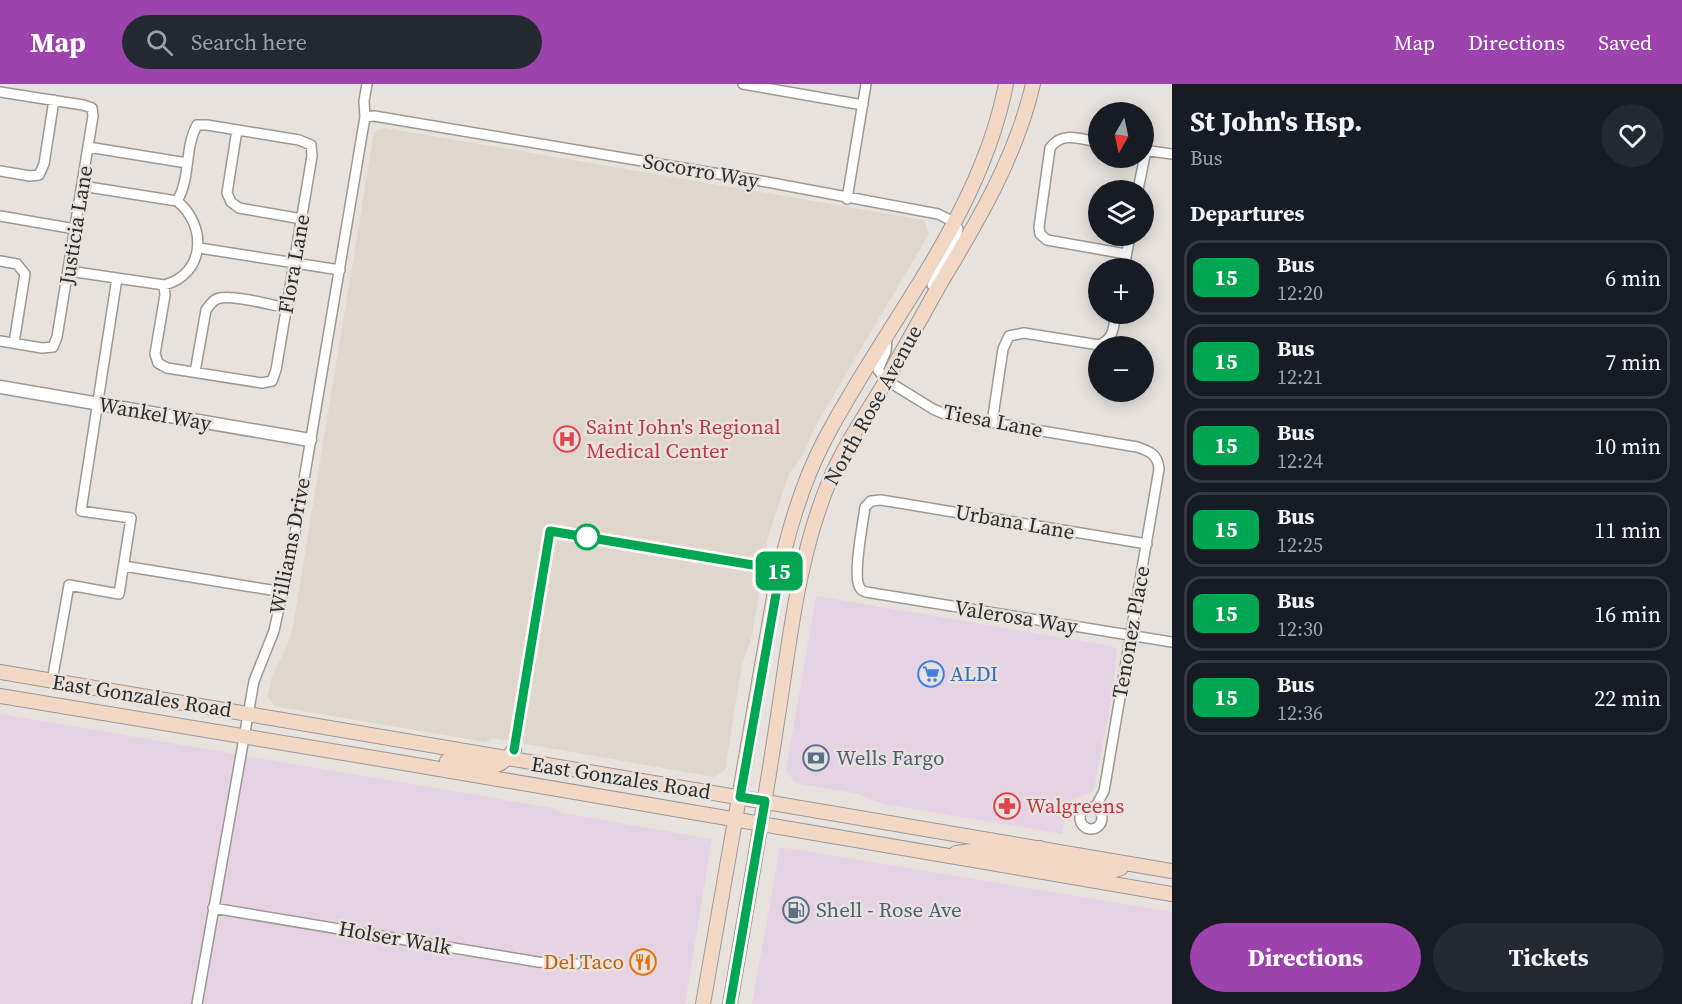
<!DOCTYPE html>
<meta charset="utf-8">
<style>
:root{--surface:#171b24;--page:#242831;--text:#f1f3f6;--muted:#9ea1a6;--line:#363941;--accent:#9d43ae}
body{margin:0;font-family:"Source Serif 4",serif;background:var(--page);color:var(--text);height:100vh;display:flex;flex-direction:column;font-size:22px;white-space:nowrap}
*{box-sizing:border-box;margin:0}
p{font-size:20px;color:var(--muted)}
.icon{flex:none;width:33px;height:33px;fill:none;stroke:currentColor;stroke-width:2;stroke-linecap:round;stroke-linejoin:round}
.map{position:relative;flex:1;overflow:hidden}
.panel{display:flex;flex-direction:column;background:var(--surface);width:510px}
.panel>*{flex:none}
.badge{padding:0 12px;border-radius:9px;font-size:21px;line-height:39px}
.needle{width:39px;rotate:189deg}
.fabs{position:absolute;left:1088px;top:18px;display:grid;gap:12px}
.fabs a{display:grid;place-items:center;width:66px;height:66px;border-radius:50%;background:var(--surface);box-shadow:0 3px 15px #0003;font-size:30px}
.map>.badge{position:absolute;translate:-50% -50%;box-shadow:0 0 0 3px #fff}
h2{padding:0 18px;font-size:22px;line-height:54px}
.round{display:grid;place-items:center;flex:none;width:63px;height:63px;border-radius:32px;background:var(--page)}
.headline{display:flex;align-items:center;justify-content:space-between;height:102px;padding:0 18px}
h1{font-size:28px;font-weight:700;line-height:45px}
.cta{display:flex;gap:12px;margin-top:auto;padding:12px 18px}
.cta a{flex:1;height:69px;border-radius:36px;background:var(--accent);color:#fff;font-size:24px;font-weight:700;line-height:69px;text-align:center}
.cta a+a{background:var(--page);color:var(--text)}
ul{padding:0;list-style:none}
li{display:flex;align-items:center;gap:18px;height:75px;margin:0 12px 9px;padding:0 6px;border:3px solid var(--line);border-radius:18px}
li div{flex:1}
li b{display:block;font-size:22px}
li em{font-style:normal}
li .badge{min-width:66px;font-weight:700;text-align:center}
header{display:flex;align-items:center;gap:36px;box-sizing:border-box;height:84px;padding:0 30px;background:var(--accent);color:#fff}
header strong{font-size:28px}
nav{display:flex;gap:33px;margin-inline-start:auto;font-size:21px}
.search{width:420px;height:54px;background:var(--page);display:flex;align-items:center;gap:15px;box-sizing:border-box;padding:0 21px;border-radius:33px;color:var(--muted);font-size:22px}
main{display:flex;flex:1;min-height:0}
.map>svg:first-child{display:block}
.commercial{fill:#e5d3e3}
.built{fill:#dfd6cc}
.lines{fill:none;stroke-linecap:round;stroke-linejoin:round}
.minor-casing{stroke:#9c9894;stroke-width:12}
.tertiary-casing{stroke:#9c9894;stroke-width:15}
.secondary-casing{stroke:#9c9894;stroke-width:16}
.minor{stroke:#fff;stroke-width:9}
.tertiary{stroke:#fff;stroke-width:12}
.secondary{stroke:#f2d7c5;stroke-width:14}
.line-casing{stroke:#fff;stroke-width:14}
.line{stroke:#00a651;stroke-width:9}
.stop-dot{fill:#fff;stroke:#00a651;stroke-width:3}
.labels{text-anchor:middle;stroke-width:5;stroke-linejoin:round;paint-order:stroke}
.street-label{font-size:21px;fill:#2f2d2b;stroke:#e7e2de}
.health-label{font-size:21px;fill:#be3a42;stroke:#e7e2de;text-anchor:start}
.shop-label{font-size:21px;fill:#366cbe;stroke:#e7e2de;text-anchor:start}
.service-label{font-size:21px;fill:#4e5e75;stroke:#e7e2de;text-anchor:start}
.food-label{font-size:21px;fill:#c56008;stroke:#e7e2de;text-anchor:end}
</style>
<header>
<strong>Map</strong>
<div class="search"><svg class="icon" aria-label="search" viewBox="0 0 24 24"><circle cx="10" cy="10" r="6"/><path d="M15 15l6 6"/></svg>Search here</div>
<nav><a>Map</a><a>Directions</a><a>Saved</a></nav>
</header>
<main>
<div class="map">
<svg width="1172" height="920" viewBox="0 0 1172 920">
<rect width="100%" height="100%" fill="#e7e2de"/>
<!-- commercial -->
<path class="commercial" d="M816,512L1112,562L1117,566L1112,613L1094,705L1090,709L1074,715L1066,727L1062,750L883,720L858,710L795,699L786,686Z
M0,630L552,724L562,729L712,755L685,920H0Z
M780,763L1172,828V920H752Z"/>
<!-- built -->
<path class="built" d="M385,44L924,136L929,150L817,339L802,372L789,390L768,453L752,552L742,581L725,686L714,693L492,654L485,658L274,622L268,612L271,595L288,559L293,543L374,48Z"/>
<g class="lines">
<!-- minor casing -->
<g class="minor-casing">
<path id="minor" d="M743,0L863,21
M0,8L83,21L92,24L93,32L57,253L53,263L42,264L0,257
M365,33L374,32L761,97L938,130L954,138L958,145L955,159L932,201
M237,46L227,109L231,118L239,124L302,135
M1098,58C1080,55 1062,47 1050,64L1039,143L1040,150L1047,156L1126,170
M88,63L187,79
M1143,66L1172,70
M0,87L30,92L39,91L44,80L54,16
M1138,106L1146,66
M847,115L866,0
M0,132L75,145
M199,164L340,186
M0,177L17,180L25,190L14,259
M1124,184L1130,152
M69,187L164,201C206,190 207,141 177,117L82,102
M164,201L165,211L155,270L158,279L167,284L262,299L272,297L276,286L309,90L312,72L311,61L299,56L207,41H197C184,65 191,94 177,117
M887,254L886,267L878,286L886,296L933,325L947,331L1137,363C1150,367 1158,371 1159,385L1104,707L1095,724
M195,288L206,226C210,221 213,215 220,214C235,211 271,221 287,224
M992,339L1003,265L1009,252L1024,249L1099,261C1114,255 1113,244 1116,230
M1147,460L881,416L871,417L865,423C863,439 853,489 859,502C861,506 861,506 866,508L1172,558
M124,482L283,508
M52,597L69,501L119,510L131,434L81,427L117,194
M1080 734a11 11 0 1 1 22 0a11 11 0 1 1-22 0Z
M213,824L538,878L576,880
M197,920L254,597L274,547L295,449L365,33L364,17L367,0"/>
</g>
<!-- tertiary casing -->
<g class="tertiary-casing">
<path id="tertiary" d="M0,303L310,356"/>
</g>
<!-- secondary casing -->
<g class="secondary-casing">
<path id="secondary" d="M0,588L1172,787
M0,612L404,679L1172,810
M447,677C474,681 496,693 514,666
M956,769L979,766L1034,773L1039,770L1040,764
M1036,787L1038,782L1046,778L1115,786L1121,784
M703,920L776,501C787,453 800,404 823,359C884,241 980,134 1006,0
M730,920C746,826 763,732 777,638C790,556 797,476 829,398C844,361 867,329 887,295C905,263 922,232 940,200C978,137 1016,73 1033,0"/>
</g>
<!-- minor -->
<use href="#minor" class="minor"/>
<!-- tertiary -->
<use href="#tertiary" class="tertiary"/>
<!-- secondary -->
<use href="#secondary" class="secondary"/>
</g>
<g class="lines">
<!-- line casing -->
<g class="line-casing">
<path id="line" d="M514,666L550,447L759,482H781L740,713L765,717L730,920"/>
</g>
<!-- line -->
<use href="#line" class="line"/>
</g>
<!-- icons -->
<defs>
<g id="hospital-ring" transform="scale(1.35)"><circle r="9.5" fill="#e7e2de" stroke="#e0444e" stroke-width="1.5"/><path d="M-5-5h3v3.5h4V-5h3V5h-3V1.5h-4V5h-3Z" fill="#e0444e"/></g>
<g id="supermarket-ring" transform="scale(1.35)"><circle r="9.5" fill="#e7e2de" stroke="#3f7fe0" stroke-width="1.5"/><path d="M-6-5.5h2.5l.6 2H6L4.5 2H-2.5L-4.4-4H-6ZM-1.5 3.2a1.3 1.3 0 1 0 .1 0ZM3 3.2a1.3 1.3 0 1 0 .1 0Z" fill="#3f7fe0"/></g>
<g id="bank-ring" transform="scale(1.35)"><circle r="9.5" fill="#e7e2de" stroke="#5c6f8a" stroke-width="1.5"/><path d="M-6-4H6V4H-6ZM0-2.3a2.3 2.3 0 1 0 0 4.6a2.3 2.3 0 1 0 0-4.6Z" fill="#5c6f8a"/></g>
<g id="pharmacy-ring" transform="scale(1.35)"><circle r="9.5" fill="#e7e2de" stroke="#e0444e" stroke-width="1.5"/><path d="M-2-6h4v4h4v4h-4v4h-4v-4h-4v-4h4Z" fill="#e0444e"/></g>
<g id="fuel-ring" transform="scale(1.35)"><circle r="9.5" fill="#e7e2de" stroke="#5c6f8a" stroke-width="1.5"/><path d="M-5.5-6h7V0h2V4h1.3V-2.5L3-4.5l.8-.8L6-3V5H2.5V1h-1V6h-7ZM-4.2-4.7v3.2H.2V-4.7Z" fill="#5c6f8a"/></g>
<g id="restaurant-ring" transform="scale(1.35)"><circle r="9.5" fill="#e7e2de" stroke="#e8710a" stroke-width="1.5"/><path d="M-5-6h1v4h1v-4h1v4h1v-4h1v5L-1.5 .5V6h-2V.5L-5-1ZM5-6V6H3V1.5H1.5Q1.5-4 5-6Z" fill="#e8710a"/></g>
</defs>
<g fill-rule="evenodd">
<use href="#hospital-ring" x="567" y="355"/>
<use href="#supermarket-ring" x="931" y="590"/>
<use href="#bank-ring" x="816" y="674"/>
<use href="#pharmacy-ring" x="1007" y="722"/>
<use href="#fuel-ring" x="796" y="826"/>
<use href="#restaurant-ring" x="643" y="878"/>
</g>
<!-- markers -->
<circle class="stop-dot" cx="587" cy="453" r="12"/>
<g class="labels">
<!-- street labels -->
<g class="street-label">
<text transform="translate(701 87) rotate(10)" y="7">Socorro Way</text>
<text transform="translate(76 141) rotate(-81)" y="7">Justicia Lane</text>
<text transform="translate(294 180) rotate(-80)" y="7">Flora Lane</text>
<text transform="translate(873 321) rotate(-61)" y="7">North Rose Avenue</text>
<text transform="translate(155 330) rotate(10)" y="7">Wankel Way</text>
<text transform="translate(993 337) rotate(11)" y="7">Tiesa Lane</text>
<text transform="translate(1015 438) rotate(10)" y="7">Urbana Lane</text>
<text transform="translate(290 462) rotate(-79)" y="7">Williams Drive</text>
<text transform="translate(1016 533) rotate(9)" y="7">Valerosa Way</text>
<text transform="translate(1131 548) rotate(-80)" y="7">Tenonez Place</text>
<text transform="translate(142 612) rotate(9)" y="7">East Gonzales Road</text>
<text transform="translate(621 694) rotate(9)" y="7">East Gonzales Road</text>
<text transform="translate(395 854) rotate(10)" y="7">Holser Walk</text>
</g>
<!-- health labels -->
<g class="health-label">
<text x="586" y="350">Saint John's Regional<tspan x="586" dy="24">Medical Center</tspan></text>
<text x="1026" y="729">Walgreens</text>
</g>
<!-- shop labels -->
<g class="shop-label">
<text x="950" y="597">ALDI</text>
</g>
<!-- service labels -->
<g class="service-label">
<text x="836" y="681">Wells Fargo</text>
<text x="816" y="833">Shell - Rose Ave</text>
</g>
<!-- food labels -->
<g class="food-label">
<text x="624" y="885">Del Taco</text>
</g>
</g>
</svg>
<div class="fabs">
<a><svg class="needle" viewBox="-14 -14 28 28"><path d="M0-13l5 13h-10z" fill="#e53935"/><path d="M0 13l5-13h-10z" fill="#9ea1a6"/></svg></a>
<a><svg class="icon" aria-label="layers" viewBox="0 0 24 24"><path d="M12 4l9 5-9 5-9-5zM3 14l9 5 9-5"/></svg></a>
<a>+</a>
<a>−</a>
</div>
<b class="badge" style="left:779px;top:487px;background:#00a651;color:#fff">15</b>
</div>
<section class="panel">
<div class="headline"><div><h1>St John's Hsp.</h1><p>Bus</p></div><a class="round"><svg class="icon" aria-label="heart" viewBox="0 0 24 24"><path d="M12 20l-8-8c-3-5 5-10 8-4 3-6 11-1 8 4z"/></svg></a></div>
<h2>Departures</h2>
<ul>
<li><span class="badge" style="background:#00a651;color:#fff">15</span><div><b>Bus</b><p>12:20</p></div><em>6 min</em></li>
<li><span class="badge" style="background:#00a651;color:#fff">15</span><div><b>Bus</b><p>12:21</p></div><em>7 min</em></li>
<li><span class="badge" style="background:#00a651;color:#fff">15</span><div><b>Bus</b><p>12:24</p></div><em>10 min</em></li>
<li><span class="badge" style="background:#00a651;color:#fff">15</span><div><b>Bus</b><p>12:25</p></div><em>11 min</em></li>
<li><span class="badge" style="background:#00a651;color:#fff">15</span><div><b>Bus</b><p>12:30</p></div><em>16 min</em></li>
<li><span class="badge" style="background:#00a651;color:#fff">15</span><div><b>Bus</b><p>12:36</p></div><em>22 min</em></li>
</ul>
<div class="cta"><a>Directions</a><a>Tickets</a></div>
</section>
</main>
